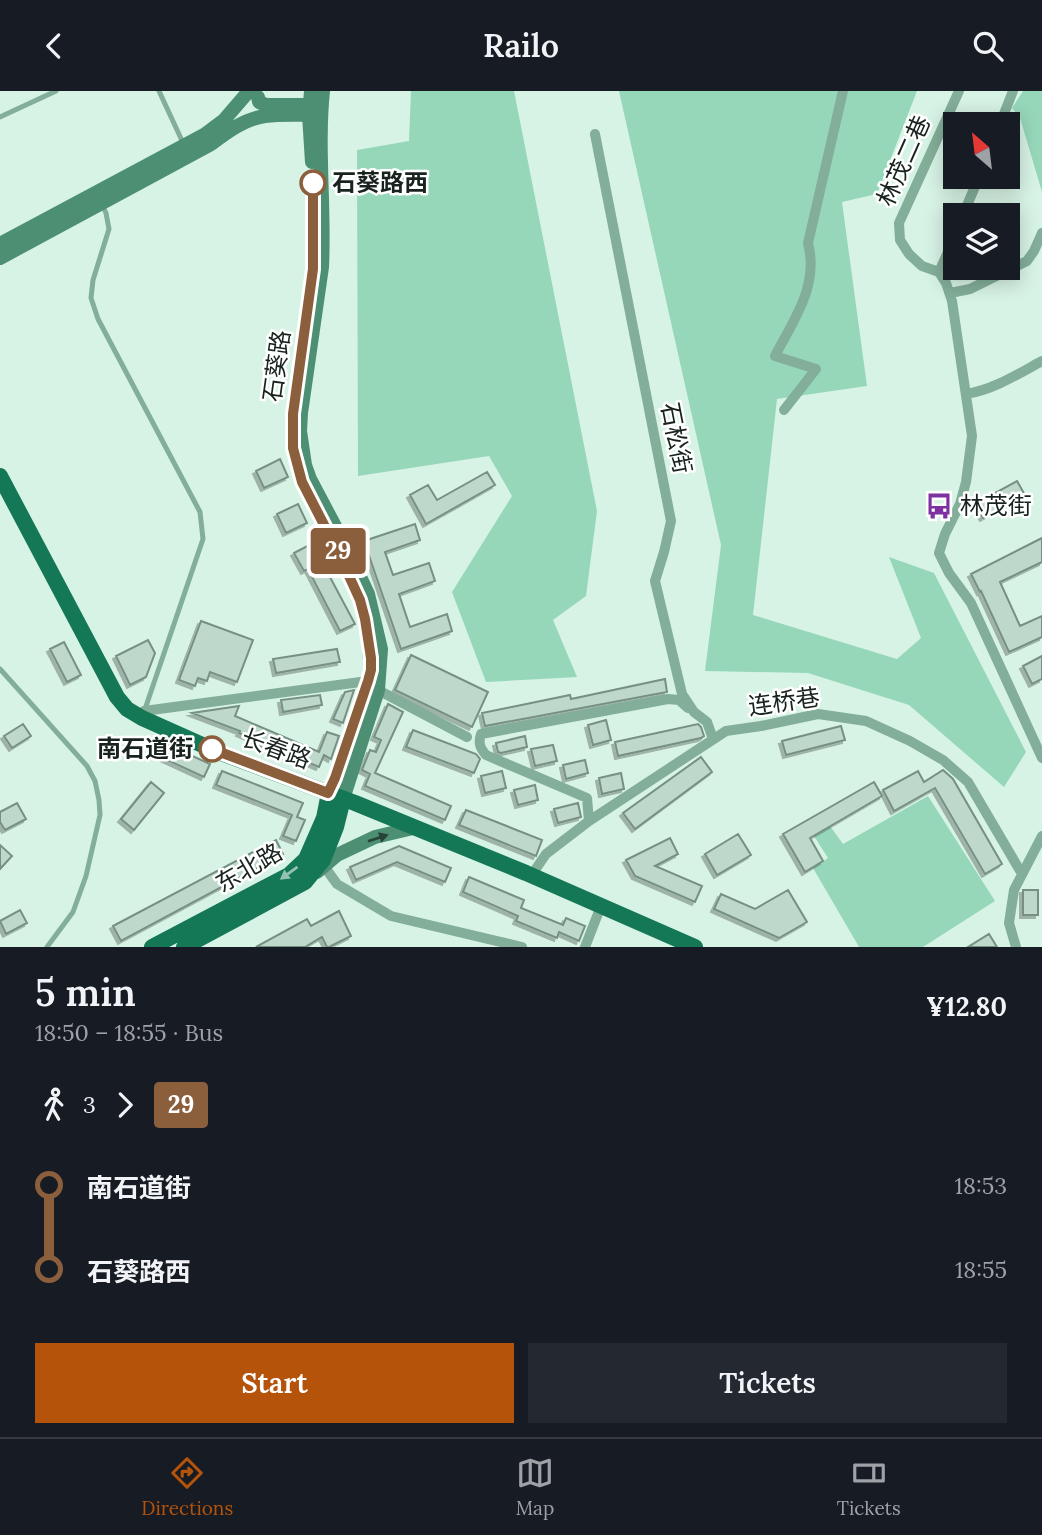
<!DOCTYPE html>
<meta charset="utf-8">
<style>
:root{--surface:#171b24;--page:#242831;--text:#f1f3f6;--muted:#9ea1a6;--line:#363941;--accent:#b45309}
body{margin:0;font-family:Lora,"Noto Sans SC",serif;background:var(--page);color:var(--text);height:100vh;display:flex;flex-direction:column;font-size:26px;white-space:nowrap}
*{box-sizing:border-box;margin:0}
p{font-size:23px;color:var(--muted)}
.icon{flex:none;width:38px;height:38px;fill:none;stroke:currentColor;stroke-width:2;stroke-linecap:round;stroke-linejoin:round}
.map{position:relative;height:856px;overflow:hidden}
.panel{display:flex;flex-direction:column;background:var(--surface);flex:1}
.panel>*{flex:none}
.badge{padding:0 14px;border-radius:5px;font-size:24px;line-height:46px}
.needle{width:46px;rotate:332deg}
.buttons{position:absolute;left:943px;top:21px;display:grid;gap:14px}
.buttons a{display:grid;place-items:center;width:77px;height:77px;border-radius:0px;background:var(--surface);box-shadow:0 4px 18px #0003;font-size:35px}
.map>.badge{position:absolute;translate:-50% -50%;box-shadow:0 0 0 4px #fff}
.legs{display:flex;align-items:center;gap:10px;height:77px;padding:0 35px;font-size:23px}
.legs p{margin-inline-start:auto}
.head{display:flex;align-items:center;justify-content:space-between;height:119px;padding:0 35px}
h1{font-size:38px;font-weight:600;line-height:52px}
.action{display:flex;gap:14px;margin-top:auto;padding:14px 35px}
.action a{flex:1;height:80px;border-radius:0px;background:var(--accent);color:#fff;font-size:28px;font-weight:600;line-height:80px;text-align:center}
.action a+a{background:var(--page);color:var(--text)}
ul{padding:0 35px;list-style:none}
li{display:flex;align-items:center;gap:24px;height:84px;font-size:26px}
li i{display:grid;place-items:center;width:10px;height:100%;margin:0 9px;background:currentColor}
li i::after{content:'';width:18px;height:18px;margin:-9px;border:5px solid;border-radius:50%;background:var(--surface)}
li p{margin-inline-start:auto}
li:first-child i{background:linear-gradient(#0000 50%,currentColor 0)}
li:last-child i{background:linear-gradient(currentColor 50%,#0000 0)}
header{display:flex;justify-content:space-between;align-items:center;height:91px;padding:0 35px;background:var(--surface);font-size:32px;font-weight:600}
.tab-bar{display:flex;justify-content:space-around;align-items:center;height:98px;border-top:2px solid var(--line);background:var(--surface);font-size:19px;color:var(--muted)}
.tab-bar a{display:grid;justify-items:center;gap:4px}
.tab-bar .active{color:var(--accent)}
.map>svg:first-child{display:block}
.green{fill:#97d7b9}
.building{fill:#bed9cb;stroke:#769083;stroke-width:2;filter:url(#shadow)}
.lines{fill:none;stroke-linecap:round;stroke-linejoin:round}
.lane{stroke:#83ae99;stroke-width:5}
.street{stroke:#83ae99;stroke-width:10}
.secondary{stroke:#4c8f72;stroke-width:14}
.primary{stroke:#147856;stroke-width:16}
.oneway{fill:#284337}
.oneway2{fill:#95c2b3}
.line-1-casing{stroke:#fff;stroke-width:16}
.line-1{stroke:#8b5e3c;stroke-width:10}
.stop-1-dot{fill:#fff;stroke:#8b5e3c;stroke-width:3.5}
.labels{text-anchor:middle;stroke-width:5;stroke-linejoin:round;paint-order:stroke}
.street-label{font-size:24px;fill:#18231e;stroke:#fff}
.stop-label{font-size:24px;font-weight:bold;fill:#18231e;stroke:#fff;text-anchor:start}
.poi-label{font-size:24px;fill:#18231e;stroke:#fff;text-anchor:start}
</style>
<header><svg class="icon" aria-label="back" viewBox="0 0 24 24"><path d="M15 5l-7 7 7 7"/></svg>Railo<svg class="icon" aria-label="search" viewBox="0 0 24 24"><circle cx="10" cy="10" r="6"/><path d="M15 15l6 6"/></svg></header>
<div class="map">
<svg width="1042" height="856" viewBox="0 0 1042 856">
<defs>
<filter id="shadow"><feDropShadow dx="-3" dy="3" stdDeviation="0" flood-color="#0004"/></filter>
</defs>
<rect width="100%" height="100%" fill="#d7f3e5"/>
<!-- green -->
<path class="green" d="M411,0H514L597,420L586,505L553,529L577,586L486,591L452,501L512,405L489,365L358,385L357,59L409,50Z
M619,0H917L877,103L842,111L867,295L777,308L753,524L897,568L921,547L889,466L934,482L1026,661L1004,696L909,614L808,582L705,580L721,454Z
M1023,0H1042V101L1020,27L1012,17Z
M928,705L995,810L923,856H859L813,777L828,767L814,745L830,735L843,753Z"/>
<!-- building -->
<path class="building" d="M280,368L288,386L264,397L256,380Z
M487,381L495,394L426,433L410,404L428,394L437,409Z
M1017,390L1025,404L983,427L975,413Z
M298,413L307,432L286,442L277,423Z
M415,433L420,449L385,461L393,484L429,472L435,490L399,503L410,536L447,523L452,540L401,558L364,450Z
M1042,447V471L1000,491L1020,535L1042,525V546L1009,561L981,500L980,501L971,483Z
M317,450L327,468L322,471L355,533L340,540L308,478L304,480L294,462Z
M201,530L253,549L237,591L210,581L207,590L198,587L195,595L179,589Z
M148,549L155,562L146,586L130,594L116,565Z
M64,551L81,584L67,591L50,558Z
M337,558L340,571L276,582L273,568Z
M411,564L488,601L472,636L395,599Z
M1042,565V588L1032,593L1023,575Z
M665,588L667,601L485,635L482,622L570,604L571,608Z
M354,599L343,632L333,628L345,601Z
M320,604L322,614L283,621L281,609Z
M388,613L403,621L375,682L451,715L445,729L365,695L370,683L362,679L370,659L376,661L381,649L374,646Z
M239,615L235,625L319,661L327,641L339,645L331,668L324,664L319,676L239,642L240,640L192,622Z
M606,629L611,649L593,654L588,634Z
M23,633L31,645L12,657L4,645Z
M698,633L701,636L704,645L701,647L618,665L615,651Z
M841,635L845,649L786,664L782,650Z
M413,639L476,663L480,668L474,682L406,656Z
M525,645L527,656L501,662L498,661L496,652Z
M168,654L210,673L204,686L163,667Z
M553,654L557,670L535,675L531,658Z
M701,666L712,681L635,738L623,722Z
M585,669L588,682L566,688L563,674Z
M943,679L953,688L1002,773L985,783L935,697L894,720L883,699L918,680L924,691Z
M222,680L303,712L297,726L305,729L296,750L283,745L292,724L216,694Z
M502,680L506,697L485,702L481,685Z
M621,682L624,698L602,703L599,687Z
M151,691L164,702L134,739L121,728Z
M874,691L882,705L810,747L823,770L805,781L783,743Z
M535,694L538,709L518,714L514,699Z
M17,712L26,728L5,739L0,731V721Z
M578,712L581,726L558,732L554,718Z
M466,719L542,749L536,765L459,734Z
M738,743L751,764L717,784L705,763Z
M670,747L678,763L655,775L702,795L695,811L635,785L626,769Z
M276,749L283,763L121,850L113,835Z
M0,754L12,765L0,778Z
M399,755L451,777L445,791L397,771L356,789L350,776Z
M469,786L524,809L521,817L563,834L566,827L585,835L579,850L559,841L557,847L516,830L518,825L463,801Z
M788,799L807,831L779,847L714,818L721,803L755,818Z
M1023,799H1038V824H1023Z
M20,819L27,832L6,843L0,830Z
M339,820L351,845L329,856H327L322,846L305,856H256L307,828L311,835Z
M989,843L997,856H968Z"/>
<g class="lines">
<!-- lane -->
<path class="lane" d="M159,0L184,54
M0,26L56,0
M102,114L106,122L109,138L93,189L91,207L98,228L200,421L203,448L144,621
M0,578L87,675L95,690L99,709L100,724L86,785L73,821L47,856"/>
<!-- street -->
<path class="street" d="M1000,33L1013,0
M595,43L671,430L664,461L655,490L682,603L694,621L707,631L713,648
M963,124L979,86
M956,143L939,181L946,192L952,210L972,345L966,391L960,413L945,443L939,462L949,482L971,512L1042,667
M939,181L922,175L909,163L900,149L899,132L959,0
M950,202L970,198L1027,170L1034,160L1042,142
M966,303C993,299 1018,283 1042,270
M784,319L816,278L775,265C794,228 819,195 808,152L843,0
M144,620L368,590L378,599L467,646
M589,730L587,707L486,664C480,657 478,652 481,643L668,608L679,609L688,617
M324,775L337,793L391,825L522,856
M531,785L546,763L589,730L726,640L761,635L818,623L866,630L910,650L943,669L968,691L1022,783
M585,856L601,815
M1016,856L1009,832L1014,799L1042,745"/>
<!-- secondary -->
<path class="secondary" d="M311,0L309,24L312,71
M323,0C317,58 325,117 322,176L301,322L300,340L305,374L310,388L346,456L368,503L381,558L378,599L343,708
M258,6L259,11L266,14H317
M0,153L204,44L224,29L249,0
M0,167L211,53C227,41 244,28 265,25C282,23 299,24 316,24
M329,702L335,687L371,579L368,546L362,515
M317,781L337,764L375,746L413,737"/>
<!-- primary -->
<path class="primary" d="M0,385L117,606L127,618L142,627L216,660L355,712L526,782L695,856
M152,856L289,784L306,768L324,727L329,702
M184,856L305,791L323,769L336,736L343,708"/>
</g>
<!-- one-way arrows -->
<defs><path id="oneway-solid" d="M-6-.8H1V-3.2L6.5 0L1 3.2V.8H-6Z" transform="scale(1.75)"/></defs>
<use class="oneway" href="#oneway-solid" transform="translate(378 747) rotate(-18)"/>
<use class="oneway2" href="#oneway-solid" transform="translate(289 782) rotate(144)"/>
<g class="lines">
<!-- line-1 casing -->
<g class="line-1-casing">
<path id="line-1" d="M212,658L328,702L335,687L368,590L371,579V567L365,528L360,509L338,461L302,391L293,357V323L313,178V92"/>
</g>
<!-- line-1 -->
<use href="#line-1" class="line-1"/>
</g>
<!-- icons -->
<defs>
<g id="bus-bare" transform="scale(2.1)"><path d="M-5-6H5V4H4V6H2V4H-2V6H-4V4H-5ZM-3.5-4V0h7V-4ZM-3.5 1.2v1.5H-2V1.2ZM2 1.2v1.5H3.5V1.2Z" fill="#7f30a1" stroke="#fff" stroke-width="2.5" paint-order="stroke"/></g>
</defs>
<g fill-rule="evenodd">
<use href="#bus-bare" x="939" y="415"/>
</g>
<!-- markers -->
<g class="stop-1-dot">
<circle cx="313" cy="92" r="12"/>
<circle cx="212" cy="658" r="12"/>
</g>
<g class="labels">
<!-- street labels -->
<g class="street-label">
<text transform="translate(904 70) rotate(-66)" y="8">林茂二巷</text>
<text transform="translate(277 275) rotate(-82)" y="8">石葵路</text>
<text transform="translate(676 347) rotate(79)" y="8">石松街</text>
<text transform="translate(784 611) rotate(-8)" y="8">连桥巷</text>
<text transform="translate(276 658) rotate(20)" y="8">长春路</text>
<text transform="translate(249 777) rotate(-30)" y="8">东北路</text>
</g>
<!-- stop labels -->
<g class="stop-label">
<text x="332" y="100">石葵路西</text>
<text x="193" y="666" text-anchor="end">南石道街</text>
</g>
<!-- poi labels -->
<g class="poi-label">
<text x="960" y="423">林茂街</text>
</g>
</g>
</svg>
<div class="buttons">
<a><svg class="needle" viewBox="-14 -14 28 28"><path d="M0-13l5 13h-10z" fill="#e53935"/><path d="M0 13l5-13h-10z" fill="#9ea1a6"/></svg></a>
<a><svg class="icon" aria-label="layers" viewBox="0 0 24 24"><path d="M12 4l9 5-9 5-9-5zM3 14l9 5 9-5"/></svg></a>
</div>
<b class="badge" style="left:338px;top:460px;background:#8b5e3c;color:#fff">29</b>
</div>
<section class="panel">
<div class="head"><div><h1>5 min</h1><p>18:50 – 18:55 · Bus</p></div><b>¥12.80</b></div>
<div class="legs"><svg class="icon" aria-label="walk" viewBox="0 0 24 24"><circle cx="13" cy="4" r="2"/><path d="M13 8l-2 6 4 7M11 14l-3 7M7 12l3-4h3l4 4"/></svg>3<svg class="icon" aria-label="forward" viewBox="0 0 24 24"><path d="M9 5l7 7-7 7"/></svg><b class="badge" style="background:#8b5e3c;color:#fff">29</b></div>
<ul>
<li><i style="color:#8b5e3c"></i><b>南石道街</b><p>18:53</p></li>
<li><i style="color:#8b5e3c"></i><b>石葵路西</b><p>18:55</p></li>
</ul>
<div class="action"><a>Start</a><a>Tickets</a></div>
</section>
<nav class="tab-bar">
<a class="active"><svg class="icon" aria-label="directions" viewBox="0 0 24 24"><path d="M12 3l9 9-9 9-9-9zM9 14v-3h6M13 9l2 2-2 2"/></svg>Directions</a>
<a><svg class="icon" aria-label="map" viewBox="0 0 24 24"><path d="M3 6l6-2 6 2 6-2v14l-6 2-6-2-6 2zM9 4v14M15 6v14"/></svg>Map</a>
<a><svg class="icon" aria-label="tickets" viewBox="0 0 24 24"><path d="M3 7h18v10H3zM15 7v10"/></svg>Tickets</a>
</nav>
